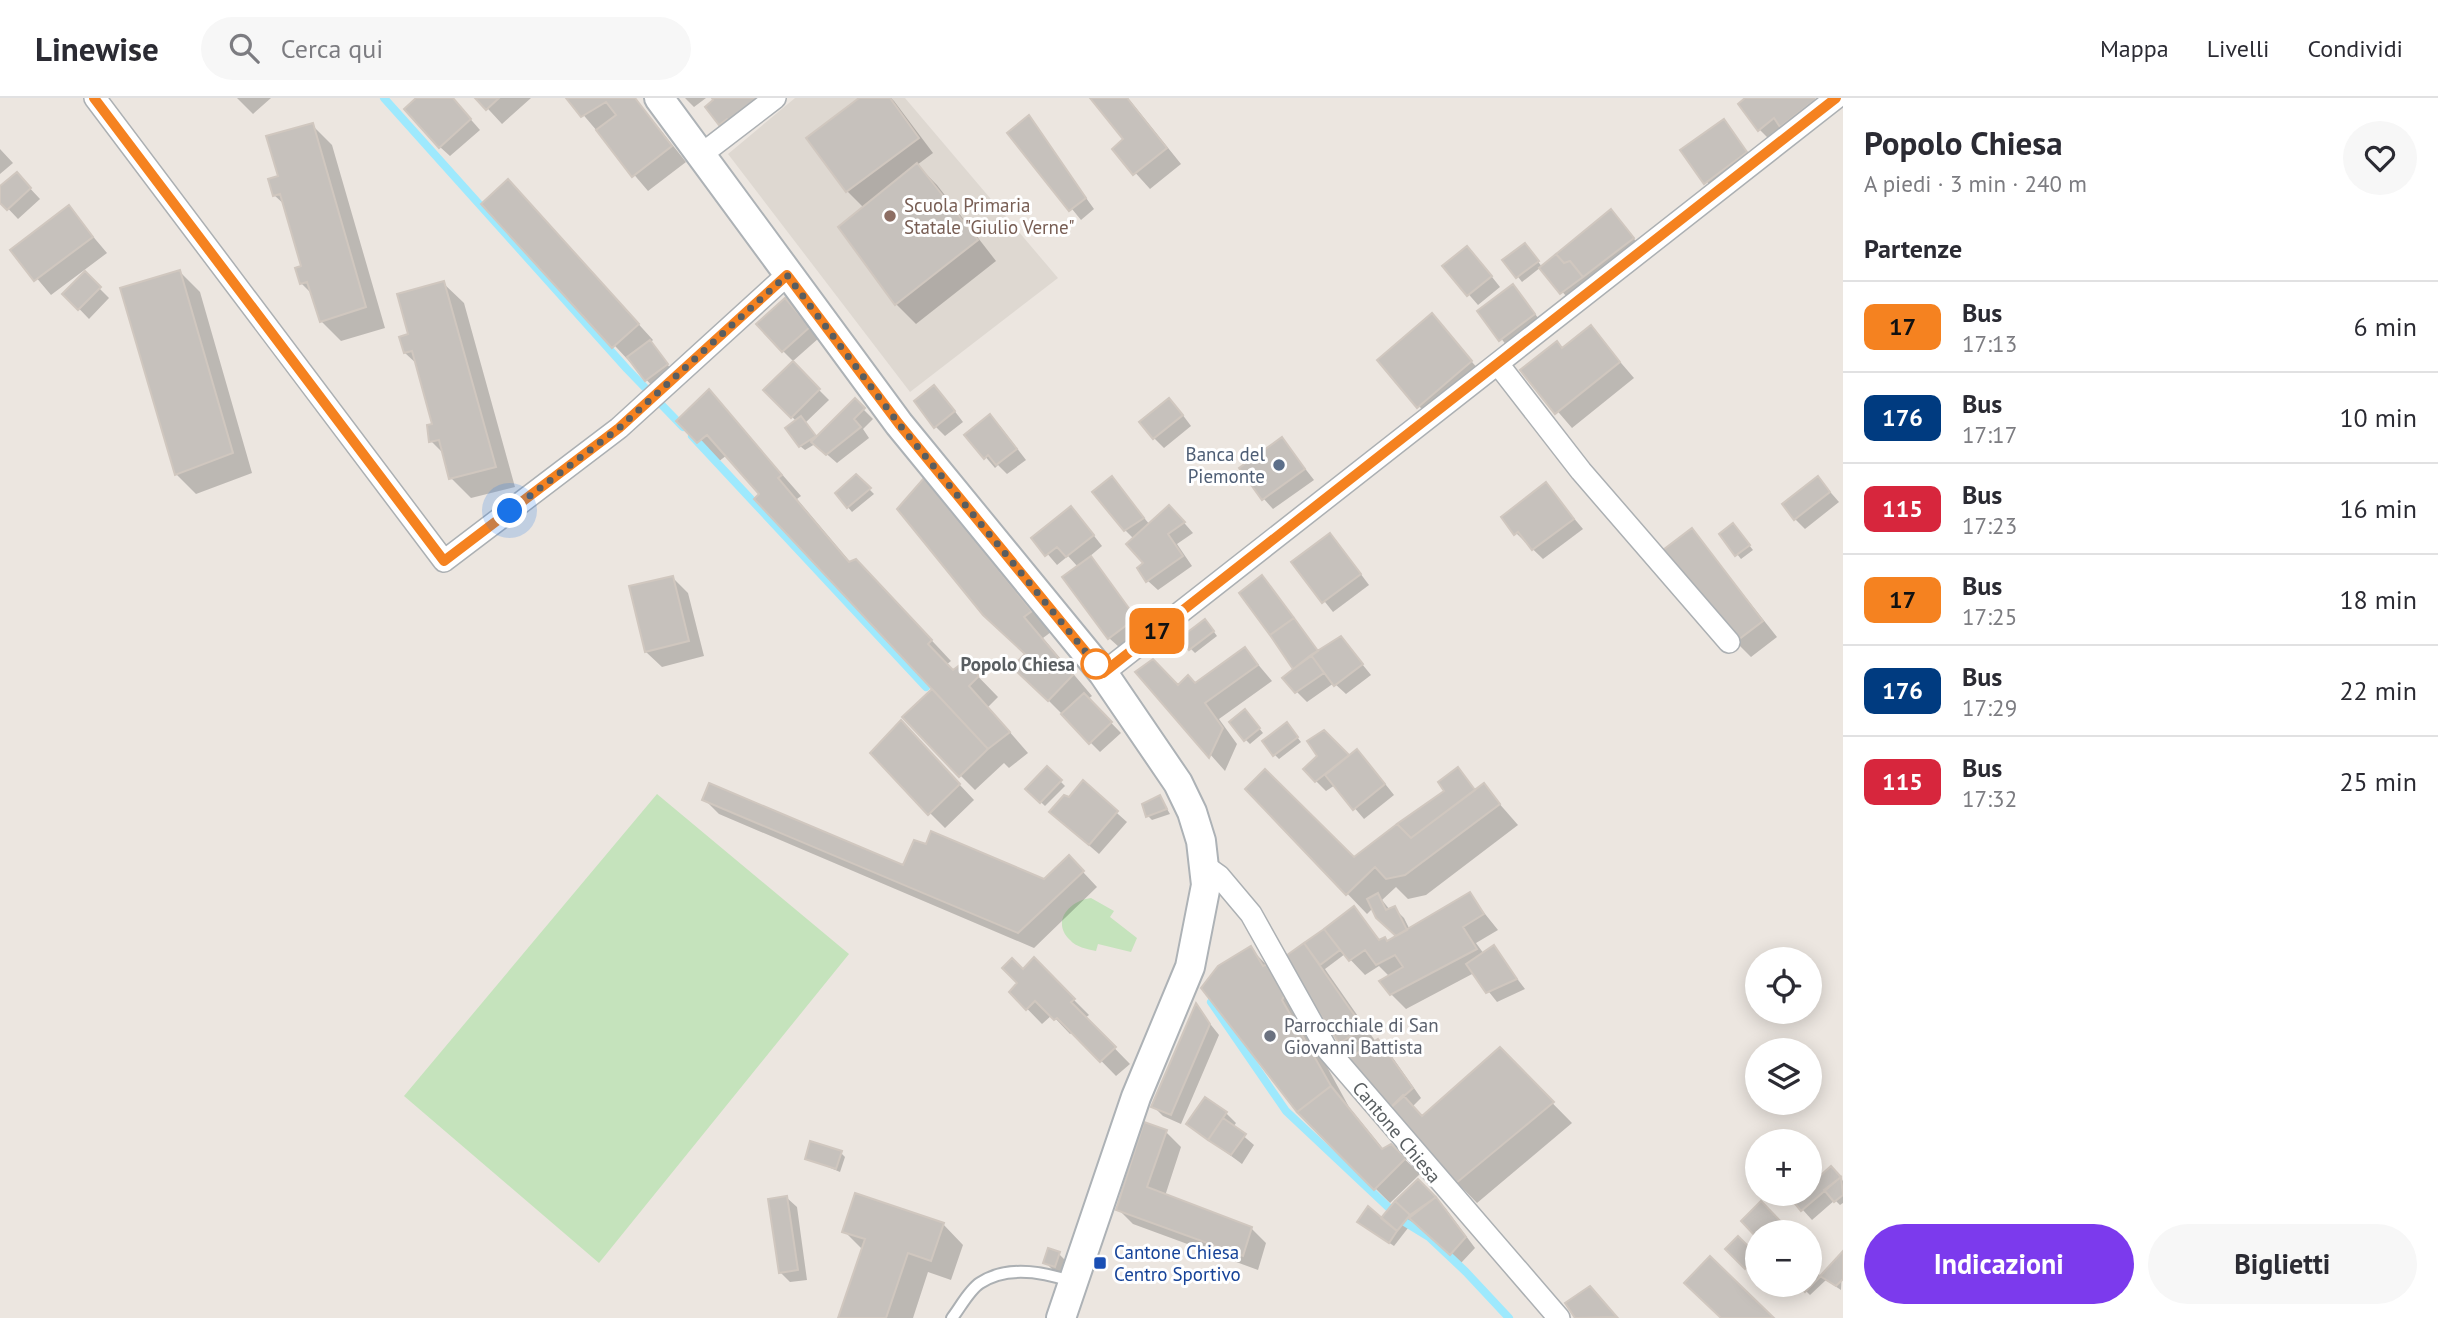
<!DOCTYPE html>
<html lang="it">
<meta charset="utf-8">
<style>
:root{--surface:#fff;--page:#f7f7f7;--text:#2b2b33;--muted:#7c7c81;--line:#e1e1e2;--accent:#7c3aed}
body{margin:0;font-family:"PT Sans",sans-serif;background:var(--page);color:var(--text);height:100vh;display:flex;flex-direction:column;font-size:26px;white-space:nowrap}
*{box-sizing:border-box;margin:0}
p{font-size:23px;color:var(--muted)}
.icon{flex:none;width:38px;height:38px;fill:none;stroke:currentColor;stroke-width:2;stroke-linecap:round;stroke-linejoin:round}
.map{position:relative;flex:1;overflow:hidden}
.panel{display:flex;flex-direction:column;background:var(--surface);width:595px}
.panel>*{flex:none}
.badge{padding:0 14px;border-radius:10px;font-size:24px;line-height:46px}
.tools{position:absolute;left:1745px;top:849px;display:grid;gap:14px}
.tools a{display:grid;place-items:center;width:77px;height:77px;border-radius:50%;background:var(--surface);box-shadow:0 4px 18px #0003;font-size:35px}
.you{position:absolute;width:35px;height:35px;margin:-18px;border:5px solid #fff;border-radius:50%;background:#1a73e8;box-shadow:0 0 0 10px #1a73e833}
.map>.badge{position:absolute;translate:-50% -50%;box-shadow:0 0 0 4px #fff}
h2{padding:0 21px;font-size:26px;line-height:63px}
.round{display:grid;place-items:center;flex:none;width:74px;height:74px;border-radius:37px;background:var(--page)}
.headline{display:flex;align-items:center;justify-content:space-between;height:119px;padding:0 21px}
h1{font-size:33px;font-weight:700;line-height:52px}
.primary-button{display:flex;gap:14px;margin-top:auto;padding:14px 21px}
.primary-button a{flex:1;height:80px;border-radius:42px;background:var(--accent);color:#fff;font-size:28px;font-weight:700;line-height:80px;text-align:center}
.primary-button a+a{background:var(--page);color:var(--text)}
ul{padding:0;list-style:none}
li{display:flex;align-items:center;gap:21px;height:91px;padding:0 21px;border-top:2px solid var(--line)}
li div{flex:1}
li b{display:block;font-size:26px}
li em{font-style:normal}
li .badge{min-width:77px;font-weight:700;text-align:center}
header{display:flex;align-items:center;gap:42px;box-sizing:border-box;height:98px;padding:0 35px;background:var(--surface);border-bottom:2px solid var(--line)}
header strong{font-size:33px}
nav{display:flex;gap:38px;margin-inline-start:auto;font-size:24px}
.search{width:490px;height:63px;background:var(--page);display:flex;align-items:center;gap:18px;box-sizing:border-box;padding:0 24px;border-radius:38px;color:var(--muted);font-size:26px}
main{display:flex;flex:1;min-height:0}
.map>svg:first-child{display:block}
.education{fill:#ded8d1}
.green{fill:#c5e3bc}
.shadow{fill:#0003}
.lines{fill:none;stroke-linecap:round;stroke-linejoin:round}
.stream{stroke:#9ee9fd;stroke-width:8}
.building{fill:#c6c1bc;stroke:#d0c7bf;stroke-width:2}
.lane-casing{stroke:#acb0b3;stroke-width:14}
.street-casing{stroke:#acb0b3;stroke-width:24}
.secondary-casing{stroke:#adb2b6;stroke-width:32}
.lane{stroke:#fff;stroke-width:10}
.street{stroke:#fff;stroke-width:21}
.secondary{stroke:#fff;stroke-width:28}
.line-casing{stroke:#fff;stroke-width:16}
.line{stroke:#f58220;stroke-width:10}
.walk{stroke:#595e61;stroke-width:7;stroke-dasharray:0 12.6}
.education-dot{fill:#8d6e63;stroke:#fff;stroke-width:2.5}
.service-dot{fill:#5c6f8a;stroke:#fff;stroke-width:2.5}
.stop-dot{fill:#fff;stroke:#f58220;stroke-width:3.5}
.worship-dot{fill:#6b7280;stroke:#fff;stroke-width:2.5}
.transit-dot{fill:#1a4fb4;stroke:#fff;stroke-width:2.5}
.labels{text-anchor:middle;stroke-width:6;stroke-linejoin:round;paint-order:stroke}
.education-label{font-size:19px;fill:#785e54;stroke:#fff;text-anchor:start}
.service-label{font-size:19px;fill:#4e5e75;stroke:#fff;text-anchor:end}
.stop-label{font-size:19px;font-weight:bold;fill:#595e61;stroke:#fff;text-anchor:end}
.worship-label{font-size:19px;fill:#5b616d;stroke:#fff;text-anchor:start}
.street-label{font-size:19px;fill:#595e61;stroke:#fff}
.transit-label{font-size:19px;fill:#164399;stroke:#fff;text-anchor:start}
</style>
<header>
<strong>Linewise</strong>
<div class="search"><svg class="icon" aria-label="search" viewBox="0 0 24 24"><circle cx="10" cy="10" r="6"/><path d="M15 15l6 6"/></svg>Cerca qui</div>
<nav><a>Mappa</a><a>Livelli</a><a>Condividi</a></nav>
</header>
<main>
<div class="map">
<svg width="1843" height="1220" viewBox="0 0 1843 1220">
<rect width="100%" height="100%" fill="#ece6e0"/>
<!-- education -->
<path class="education" d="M795,0H905L1058,180L910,294L728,56Z"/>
<!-- green -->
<path class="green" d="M657,696L849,856L599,1165L404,998Z
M1091,800L1114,813L1110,819L1137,840L1131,854L1098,846L1096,853C1087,851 1076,849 1070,842C1050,823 1071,802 1091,800Z"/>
<!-- shadow -->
<path class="shadow" d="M237,0H271L253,16Z
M419,0H452L480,32L450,58L440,49Z
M478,0H531L502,26Z
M569,0H635L686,64L648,93Z
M685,0H706L694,9Z
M862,0H891L894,3L933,55L917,67L937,87L996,163L916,226L896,206L864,110L847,93Z
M1092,0H1128L1181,66L1150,91L1114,51L1126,42Z
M1748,0H1814L1824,13L1769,41L1759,31Z
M1029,20L1094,111L1081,122L1010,35Z
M1724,24L1756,65L1716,95L1683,53Z
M312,27L332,47L385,230L341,243L321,223L312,196L301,185L304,170L286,108L274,97Z
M0,51L13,65L0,76Z
M26,86L40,101L18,121L0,102V90Z
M523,99L653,242L650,245L676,277L656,292L483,106Z
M68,109L107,155L51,197L13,152Z
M1620,123L1642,151L1572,205L1541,169L1522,184L1505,162L1529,151L1542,169Z
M1477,160L1500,189L1478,207L1444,168Z
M180,174L200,194L252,375L196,396L176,376Z
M85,176L109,200L89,221L65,196Z
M443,185L464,205L515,389L471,400L451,380L445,357L431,343L435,328L418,267L405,255L410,237Z
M1513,189L1544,227L1510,252L1480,213Z
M795,212L819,240L793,263L783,253Z
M1432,218L1486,280L1433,324L1379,262Z
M1591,230L1634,280L1572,330L1522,272L1563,251Z
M793,266L829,302L805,325L817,341L855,303L873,321L863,331L869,340L837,365L815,346L805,352L800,348L796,323L766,292Z
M709,293L801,398L797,401L851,465L876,483L951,563L946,567L953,574L965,565L998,599L988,609L1028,655L1009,670L1004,665L975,692L960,677L941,599L727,357L718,364L678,323Z
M944,299L963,324L945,338L935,328Z
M1179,312L1191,328L1164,350L1154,340Z
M1000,328L1026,362L1007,376L998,367L995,370L967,337Z
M1282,341L1314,382L1273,411L1264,401Z
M856,378L874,396L852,414L837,396Z
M1818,380L1839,404L1805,431L1795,421Z
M1112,381L1150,427L1179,419L1193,435L1177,446L1192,468L1158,492L1148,483L1146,466L1134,441L1125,432Z
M924,382L1051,534L1043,540L1092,598L1088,601L1121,635L1100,654L1035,589L1026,556Z
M1546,387L1583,431L1543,461L1516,435Z
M1081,421L1102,448L1089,459L1144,531L1119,549L1109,540L1078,469L1068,458L1057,467L1034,440Z
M1692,432L1777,539L1751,559L1736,544Z
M1737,432L1753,452L1741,461L1721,436Z
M1339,447L1369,487L1333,514L1294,465Z
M1261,479L1319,554L1341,540L1371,577L1346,596L1334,585L1307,604L1297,594L1296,571L1241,495Z
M673,480L688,495L704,558L662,569L646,554Z
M1209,527L1217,538L1195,555L1191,551Z
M1245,551L1272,583L1219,621L1237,646L1225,673L1138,575L1178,589L1195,587Z
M1249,618L1263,635L1250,646L1245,641Z
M1291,631L1301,644L1279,661L1275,657Z
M1324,634L1349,660L1367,663L1394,697L1364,721L1335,687L1326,693L1316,683Z
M916,640L974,702L945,730L930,715Z
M1047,670L1065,688L1045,708L1027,691Z
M1458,672L1476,693L1483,687L1518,727L1426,797L1408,801L1396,789L1382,802L1390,812L1394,810L1404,820L1410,832L1469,796L1498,832L1476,845L1484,856L1493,849L1525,891L1497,904L1474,875L1406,911L1391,896L1390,879L1379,868L1365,877L1345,856L1325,871L1376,944L1388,953L1421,1000L1412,1009L1423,1020L1500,952L1572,1025L1477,1105L1387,1013L1355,959L1340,944L1285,861L1353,811L1381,843L1388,845L1398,839L1373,810L1367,816L1247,691L1354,762L1447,693Z
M1083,685L1127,724L1099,756L1062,724L1069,701Z
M1160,699L1170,716L1152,722L1148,718Z
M704,701L904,769L1044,783L1069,759L1097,789L1034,850L719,716Z
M1251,851L1288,889L1302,923L1349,1009L1384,1052L1391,1048L1420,1076L1390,1105L1298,1013Z
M1034,862L1089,917L1085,920L1130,966L1116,978L1073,934L1070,936L1052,917L1042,926L1011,894Z
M1196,908L1219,937L1181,1026L1163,1018L1153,1008Z
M1226,1015L1236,1025L1233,1029L1254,1047L1242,1066L1188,1026Z
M1166,1034L1181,1049L1165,1098L1251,1130L1266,1145L1258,1172L1133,1126L1118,1111Z
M841,1055L845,1059L840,1074L807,1060Z
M1831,1070L1843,1083V1105L1840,1107L1835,1102L1812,1122L1794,1102L1802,1096H1810V1089Z
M1418,1083L1446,1111L1475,1150L1461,1165L1415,1121L1394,1148L1364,1128L1381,1122Z
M787,1100L797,1109L807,1182L790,1184L780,1174Z
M943,1126L963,1147L951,1182L928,1174L913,1220H840L863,1152L844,1133Z
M1738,1141L1757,1160V1169L1751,1174L1727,1151Z
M1843,1155L1841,1192L1826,1182L1810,1197L1799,1186H1810V1170L1820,1180Z
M1059,1156L1074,1171L1060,1179L1045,1164Z"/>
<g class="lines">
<!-- stream -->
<path class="stream" d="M384,0L627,271L683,329
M692,338L926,589
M1211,904L1286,1013L1403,1123L1429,1139L1466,1174L1509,1220"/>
</g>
<!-- building -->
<path class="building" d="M416,0H453L471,21L439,50L404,11Z
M475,0H499L486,12Z
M566,0H635L672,48L632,79L596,32L616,17L606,4L581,19Z
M712,0H765L732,27L727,21L719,27L705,9L713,2Z
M859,0H890L919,40L846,94L806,40Z
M1090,0H1127L1167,50L1133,77L1112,51L1123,41Z
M1745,0H1814L1815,2L1780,29L1774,20L1758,33L1738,6Z
M1029,17L1086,100L1069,113L1007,35Z
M1724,21L1747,54L1704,86L1680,52Z
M313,25L366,209L320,224L307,184L300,186L295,170L301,168L280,96L273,98L268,81L278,78L266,38Z
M917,65L978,142L895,207L838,129Z
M17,74L31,90L7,112L0,105V88Z
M508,81L639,226L612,250L481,106Z
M69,107L93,139L34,183L10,152Z
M1611,111L1634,140L1583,179L1570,163L1564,165L1556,156Z
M1525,145L1539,163L1516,180L1502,162Z
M1467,148L1492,178L1467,198L1442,168Z
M1556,156L1564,165L1570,163L1583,179L1560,196L1539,170Z
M180,172L233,355L175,377L120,190Z
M85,173L101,189L78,212L62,196Z
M444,183L496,369L449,381L439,342L429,344L427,327L432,326L412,253L404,255L399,239L408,236L397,196Z
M1513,186L1535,216L1499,243L1477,213Z
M785,200L810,229L782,254L756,226Z
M1432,215L1472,263L1417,310L1377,262Z
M1591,227L1620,264L1555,316L1520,272L1557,243L1562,250Z
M650,242L668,266L645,283L627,259Z
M793,263L820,291L791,320L763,292Z
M934,287L955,313L934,330L914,303Z
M709,291L782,377L778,380L849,464L856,461L932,542L928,546L953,572L965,563L979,578L969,588L1010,634L988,651L754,401L759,396L707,337L697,345L676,323Z
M855,300L865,310L854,321L861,329L826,357L811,344Z
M1169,300L1183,317L1153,341L1139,324Z
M990,316L1017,351L996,367L988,357L984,361L964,337Z
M801,318L816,338L799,349L785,330Z
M1282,339L1305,371L1262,402L1239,370Z
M856,376L871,390L847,410L835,395Z
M1112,378L1144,420L1124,433L1092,394Z
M1818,378L1830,394L1794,422L1782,406Z
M924,380L1032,513L1024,519L1073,577L1048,603L1012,569L1025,556L983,517L897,411Z
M1546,384L1574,421L1532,452L1518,434L1514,437L1501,419Z
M1169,407L1185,424L1168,436L1183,458L1146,484L1137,470L1143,465L1126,446Z
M1071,408L1094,437L1066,459L1057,449L1045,458L1031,440Z
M1733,425L1750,447L1735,458L1719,436Z
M1692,430L1763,523L1734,545L1663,452Z
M1330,435L1361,476L1322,505L1291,464Z
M1091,458L1136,520L1108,541L1062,479Z
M1262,477L1294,520L1270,537L1239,495Z
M673,478L689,543L645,554L629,488Z
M1294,520L1318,553L1293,571L1270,537Z
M1205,521L1214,533L1189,552L1180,540Z
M1341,538L1363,566L1334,588L1311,557Z
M1245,549L1258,567L1205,605L1223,630L1209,660L1135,574L1153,561L1178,587L1188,577L1195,585Z
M1311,557L1324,575L1295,595L1282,580Z
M932,591L988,651L959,679L902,619Z
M1084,595L1112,624L1089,646L1061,616Z
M1245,611L1260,630L1244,643L1229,624Z
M901,622L960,686L928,717L870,655Z
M1287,624L1298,639L1273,658L1262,643Z
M1324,632L1349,657L1315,684L1303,671L1317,658L1307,643Z
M1357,651L1385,686L1353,712L1325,677Z
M1047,668L1062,682L1040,705L1025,691Z
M1458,669L1475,692L1411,740L1397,726L1444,693L1438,684Z
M1265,671L1354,759L1397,726L1411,740L1484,685L1500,706L1405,777L1386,781L1375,769L1346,797L1245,691Z
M1083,682L1118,713L1089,747L1049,714L1064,697L1069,699Z
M709,685L903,767L914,742L926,746L931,733L1044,781L1069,757L1084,773L1018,835L702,702Z
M1160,697L1167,711L1146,719L1142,706Z
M1470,794L1484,816L1463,829L1477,851L1390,897L1379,883L1403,869L1395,857L1376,867L1365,852L1349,863L1324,831L1354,808L1379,842L1385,839L1387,843Z
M1378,795L1386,812L1395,808L1407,832L1396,838L1376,820L1367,801Z
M1324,831L1340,852L1320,867L1304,845Z
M1304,845L1364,931L1339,945L1283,860Z
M1494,847L1517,881L1486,895L1466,866Z
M1251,848L1263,868L1268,866L1286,895L1282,902L1331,988L1297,1014L1201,890L1218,868Z
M1034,859L1075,901L1071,904L1116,949L1100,964L1057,920L1054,922L1035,903L1026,912L1009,894L1017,885L1002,870L1012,860L1023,871Z
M1196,905L1210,926L1171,1017L1151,1009Z
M1378,941L1413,990L1386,1014L1349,961Z
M1500,949L1554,1004L1455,1086L1386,1014L1403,997L1422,1018Z
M1331,988L1382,1051L1391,1046L1406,1060L1374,1092L1297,1014Z
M1205,999L1227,1014L1208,1042L1186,1026Z
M1223,1020L1246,1036L1231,1057L1208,1042Z
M1144,1024L1167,1032L1147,1089L1252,1129L1243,1158L1116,1112Z
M810,1043L842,1053L836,1071L805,1061Z
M1831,1068L1841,1079L1801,1113L1792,1102L1799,1096H1810V1087Z
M1841,1079L1843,1097L1834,1104L1824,1092Z
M1418,1081L1436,1099L1410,1117L1395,1103Z
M855,1095L944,1125L931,1163L908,1155L886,1220H838L865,1141L842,1134Z
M787,1098L798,1172L779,1175L768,1101Z
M1436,1099L1466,1139L1450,1157L1409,1120Z
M1395,1103L1410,1117L1397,1133L1381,1120Z
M1761,1103L1791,1134H1757V1140L1741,1123Z
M1368,1108L1397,1133L1389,1145L1357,1124Z
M1738,1138L1757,1157L1745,1171L1725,1151Z
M1048,1150L1060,1154L1055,1169L1043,1165Z
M1843,1153V1181L1836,1188L1820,1178Z
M1710,1158L1774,1220H1721L1684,1185Z
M1810,1168L1820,1179L1805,1194L1797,1186H1810Z
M1590,1188L1617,1219L1575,1220L1565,1205Z"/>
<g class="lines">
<!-- lane casing -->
<g class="lane-casing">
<path id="lane" d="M952,1220C960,1210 969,1192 980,1185C1007,1167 1044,1174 1073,1184"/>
</g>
<!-- street casing -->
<g class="street-casing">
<path id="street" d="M95,0L444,463L619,330L787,177
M702,56L775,0
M1498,266L1581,373L1729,544
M1103,575L1836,0
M1205,768L1219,778L1251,816L1326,950L1559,1220"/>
</g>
<!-- secondary casing -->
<g class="secondary-casing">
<path id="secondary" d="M659,0L899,326L1103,575L1178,685L1192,714L1201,743L1206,787L1190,869L1136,999L1061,1220"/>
</g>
<!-- lane -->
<use href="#lane" class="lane"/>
<!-- street -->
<use href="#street" class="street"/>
<!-- secondary -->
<use href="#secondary" class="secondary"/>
</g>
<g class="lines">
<!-- line casing -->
<g class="line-casing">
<path id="line" d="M94,0L444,463L619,330L787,177L899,326L1103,575L1836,0"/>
</g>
<!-- line -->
<use href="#line" class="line"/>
<!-- walk -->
<path class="walk" d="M510,413L619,330L787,177L899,326L1103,575L1096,566"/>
</g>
<!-- markers -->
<circle class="education-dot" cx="890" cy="118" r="7"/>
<circle class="service-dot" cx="1279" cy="367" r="7"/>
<circle class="stop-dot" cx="1096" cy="566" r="14"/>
<circle class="worship-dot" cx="1270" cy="938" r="7"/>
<rect class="transit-dot" x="1093" y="1158" width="14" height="14" rx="3.5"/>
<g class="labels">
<!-- education labels -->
<g class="education-label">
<text x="904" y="114">Scuola Primaria<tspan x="904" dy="22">Statale "Giulio Verne"</tspan></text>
</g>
<!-- service labels -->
<g class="service-label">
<text x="1265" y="363">Banca del<tspan x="1265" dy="22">Piemonte</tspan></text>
</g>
<!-- stop labels -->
<g class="stop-label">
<text x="1075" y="573">Popolo Chiesa</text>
</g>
<!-- worship labels -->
<g class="worship-label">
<text x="1284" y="934">Parrocchiale di San<tspan x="1284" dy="22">Giovanni Battista</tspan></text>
</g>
<!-- street labels -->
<g class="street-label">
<text transform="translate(1397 1034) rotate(50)" y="7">Cantone Chiesa</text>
</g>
<!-- transit labels -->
<g class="transit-label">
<text x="1114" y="1161">Cantone Chiesa<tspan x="1114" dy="22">Centro Sportivo</tspan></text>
</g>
</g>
</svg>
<div class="tools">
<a><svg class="icon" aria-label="locate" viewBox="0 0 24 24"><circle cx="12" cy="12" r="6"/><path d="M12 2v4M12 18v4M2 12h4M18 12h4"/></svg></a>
<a><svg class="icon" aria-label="layers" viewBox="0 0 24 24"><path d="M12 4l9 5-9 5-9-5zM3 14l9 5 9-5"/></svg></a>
<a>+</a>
<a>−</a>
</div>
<div class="you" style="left:510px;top:413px"></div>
<b class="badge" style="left:1157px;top:533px;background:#f58220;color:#111">17</b>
</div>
<section class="panel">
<div class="headline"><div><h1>Popolo Chiesa</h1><p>A piedi · 3 min · 240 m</p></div><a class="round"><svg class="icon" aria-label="heart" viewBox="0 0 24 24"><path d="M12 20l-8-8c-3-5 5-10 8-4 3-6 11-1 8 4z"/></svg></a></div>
<h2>Partenze</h2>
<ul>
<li><span class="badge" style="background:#f58220;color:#111">17</span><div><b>Bus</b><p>17:13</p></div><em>6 min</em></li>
<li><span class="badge" style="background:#003b80;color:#fff">176</span><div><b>Bus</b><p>17:17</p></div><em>10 min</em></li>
<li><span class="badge" style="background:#d7263d;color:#fff">115</span><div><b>Bus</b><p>17:23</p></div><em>16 min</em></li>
<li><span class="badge" style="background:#f58220;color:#111">17</span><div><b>Bus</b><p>17:25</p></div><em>18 min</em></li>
<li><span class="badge" style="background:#003b80;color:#fff">176</span><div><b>Bus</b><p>17:29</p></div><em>22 min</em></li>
<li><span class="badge" style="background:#d7263d;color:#fff">115</span><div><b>Bus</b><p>17:32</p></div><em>25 min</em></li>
</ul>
<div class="primary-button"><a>Indicazioni</a><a>Biglietti</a></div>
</section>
</main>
